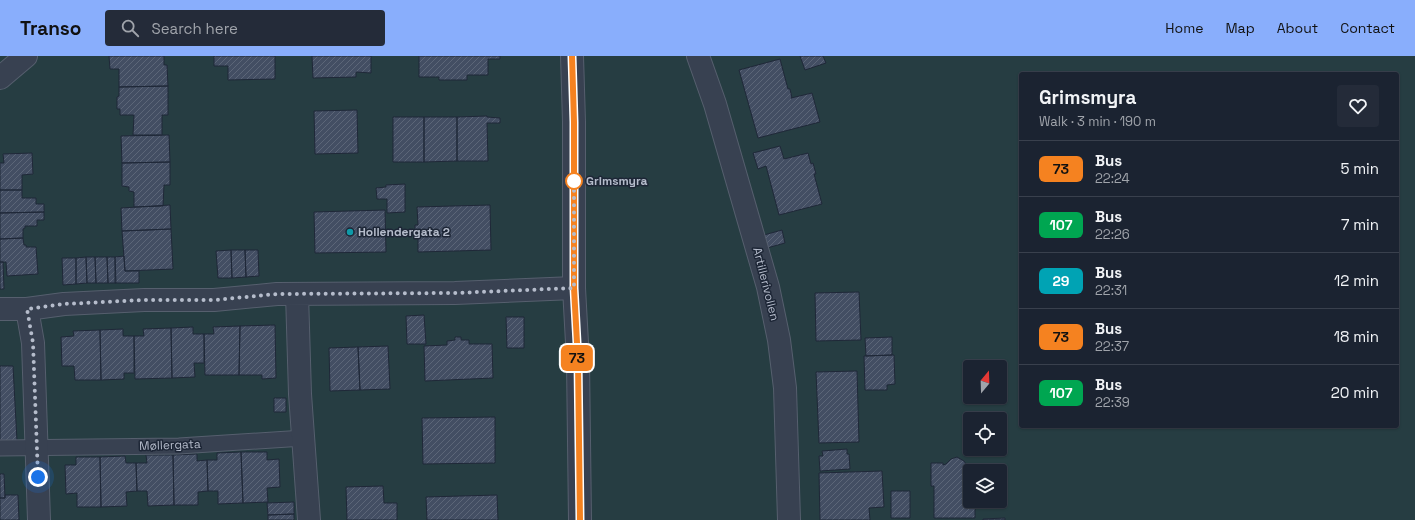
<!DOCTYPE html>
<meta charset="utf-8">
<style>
:root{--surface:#1b2331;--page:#242b39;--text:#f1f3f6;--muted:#a0a4ab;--line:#39404d;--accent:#89aefc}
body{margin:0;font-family:"Space Grotesk",sans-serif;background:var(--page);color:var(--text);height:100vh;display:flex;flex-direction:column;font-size:15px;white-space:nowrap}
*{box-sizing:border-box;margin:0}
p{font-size:13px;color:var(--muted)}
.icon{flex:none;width:22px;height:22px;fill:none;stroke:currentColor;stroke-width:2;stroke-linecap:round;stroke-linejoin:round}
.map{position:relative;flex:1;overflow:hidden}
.details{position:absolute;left:1019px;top:16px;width:380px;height:356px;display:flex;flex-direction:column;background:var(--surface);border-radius:4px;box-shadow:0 1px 3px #0004,0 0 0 1px var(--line)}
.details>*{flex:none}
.badge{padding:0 8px;border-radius:6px;font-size:14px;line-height:26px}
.needle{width:26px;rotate:19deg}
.tools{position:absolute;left:963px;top:304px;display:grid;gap:8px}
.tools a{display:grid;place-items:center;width:44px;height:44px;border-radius:4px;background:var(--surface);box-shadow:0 1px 3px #0004,0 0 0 1px var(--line);font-size:20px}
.you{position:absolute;width:20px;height:20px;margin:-10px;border:3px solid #fff;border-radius:50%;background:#1a73e8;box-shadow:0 0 0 6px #1a73e833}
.map>.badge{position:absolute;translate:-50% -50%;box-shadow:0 0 0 2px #fff}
.round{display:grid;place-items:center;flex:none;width:42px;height:42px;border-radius:4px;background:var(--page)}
.headline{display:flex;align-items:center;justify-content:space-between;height:68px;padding:0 20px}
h1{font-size:19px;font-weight:700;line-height:30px}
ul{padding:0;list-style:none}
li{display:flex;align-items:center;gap:12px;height:56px;padding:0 20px;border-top:1px solid var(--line)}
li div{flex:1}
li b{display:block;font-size:15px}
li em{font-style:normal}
li .badge{min-width:44px;font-weight:700;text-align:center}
header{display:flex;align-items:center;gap:24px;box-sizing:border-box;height:56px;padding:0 20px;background:var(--accent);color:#111}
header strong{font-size:19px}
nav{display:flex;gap:22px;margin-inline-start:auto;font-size:14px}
.search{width:280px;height:36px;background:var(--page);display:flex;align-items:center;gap:10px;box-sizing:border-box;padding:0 14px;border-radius:4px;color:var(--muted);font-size:15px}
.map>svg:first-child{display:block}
.green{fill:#263d42;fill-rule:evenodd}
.building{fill:url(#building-hatch);stroke:#1f2838}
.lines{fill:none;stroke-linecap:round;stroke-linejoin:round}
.lane-casing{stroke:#565f6e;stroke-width:17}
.street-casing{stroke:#565f6e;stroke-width:24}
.lane{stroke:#384151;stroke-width:15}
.street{stroke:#384151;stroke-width:22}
.line-casing{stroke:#fff;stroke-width:9}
.line{stroke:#f58220;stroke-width:6}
.walk{stroke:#b5bccb;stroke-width:4;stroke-dasharray:0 7.2}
.stop-dot{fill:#fff;stroke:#f58220;stroke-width:2}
.culture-dot{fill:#0f9aa8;stroke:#1d2636;stroke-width:1.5}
.labels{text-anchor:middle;stroke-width:3;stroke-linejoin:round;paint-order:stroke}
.stop-label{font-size:12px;font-weight:bold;fill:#b5bccb;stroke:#1d2636;text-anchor:start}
.poi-label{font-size:12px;font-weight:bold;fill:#b5bccb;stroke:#1d2636;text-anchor:start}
.street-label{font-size:12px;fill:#b5bccb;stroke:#1d2636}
</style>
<header>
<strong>Transo</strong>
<div class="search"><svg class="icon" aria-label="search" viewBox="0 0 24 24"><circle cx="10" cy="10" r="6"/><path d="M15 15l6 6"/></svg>Search here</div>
<nav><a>Home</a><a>Map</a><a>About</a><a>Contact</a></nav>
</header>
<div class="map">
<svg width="1415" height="464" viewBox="0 0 1415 464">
<defs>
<pattern id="building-hatch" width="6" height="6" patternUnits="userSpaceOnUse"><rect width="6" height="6" fill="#434e63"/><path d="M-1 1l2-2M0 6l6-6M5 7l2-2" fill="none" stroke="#5c6678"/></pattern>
</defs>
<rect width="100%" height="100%" fill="#242f41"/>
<!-- green -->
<path class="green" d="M0,0H1415V464H0ZM1021,18H1397V370H1021ZM970,311H1000V341H970ZM970,363H1000V393H970ZM970,415H1000V445H970Z"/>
<!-- building -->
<path class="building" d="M109,0H164V9H167L168,30L119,31V13H110Z
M214,0H275V23L228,24V10H214Z
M312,0H371V17L356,16V21L313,22Z
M419,0H500V3H488V19H467V24H439V21H419Z
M800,0H823L826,7L805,14Z
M780,3L788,33H790L792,42H791L812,37L820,66L758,82L739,14Z
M168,30V59H162V79H133L134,59H120V53H117V41L119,40V31Z
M357,54L358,97L315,98L314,55Z
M487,60V61L500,62V67H487L488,105H457V61Z
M393,61H424V106H393Z
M424,61H457V105L424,106Z
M169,79L170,106L122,107L121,80Z
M780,90L784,103L808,97L811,108L813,107L816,118H814L822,148L779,159L766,110L758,113L753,97Z
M32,97L33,118L22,119V134H0V107H4L3,98Z
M170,106V129H164L163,150L134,151V136L129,135V131L122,130V107Z
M405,128V156L387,157V143H377L376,132L386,131V129Z
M0,134H22V142H36V148H44V156L0,157Z
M170,149L171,173L122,175L121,152Z
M490,149L491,194L418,196V174H415V169H418L417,151Z
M385,154L386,196L315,197L314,156Z
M44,156V164H37V170H25V172L23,173V182L0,183V157Z
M171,173L173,213L125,215L122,175Z
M782,174L785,187L767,192L764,179Z
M23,182L24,189H26V191H36L38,218L7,220L6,206H0V183Z
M231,194L232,222H218L216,195Z
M231,194H245L246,221L232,222Z
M245,194H258L259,220L246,221Z
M124,200L125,215H139V227H115V201Z
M86,201H95L96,227H87Z
M86,201L87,227L76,228V202Z
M95,201H107L108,227H96Z
M107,201H115L116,227H108Z
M62,202H76V228L63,229Z
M0,206H3L4,233H0Z
M859,236L861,284L816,285L815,237Z
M424,259L426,288H407L406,260Z
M506,261H524V292H507Z
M275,269L276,322L262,323V319H239L240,270Z
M240,270L239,319H205L204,278H214L213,271Z
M193,271V278H204V307H194L195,321L172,322L171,272Z
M171,272L172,322L135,323L134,280H144L143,273Z
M123,273V280H134V317H124V323L101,324L100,274Z
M100,274L101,324H75L74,310H62L61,281L74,280L73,275Z
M455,281H461V284H469V288H492L493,322L425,325L424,290L447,289V285L455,284Z
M892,281V299L866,300L865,282Z
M388,290L390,333L360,334L358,291Z
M358,291L360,334L330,335L329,292Z
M892,299H894L895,328L887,329V334H865L864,300Z
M0,310H13L17,385L0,386Z
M857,315L859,386L819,387L816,316Z
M274,342H286V356H274Z
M495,361V407L423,408L422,362Z
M847,393V398H849L850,413L820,415L819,400H823L822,395Z
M241,396H267V404L279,403L280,431L267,432L268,446L243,447Z
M241,396L243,447L218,448V435H208L207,404H217V397Z
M197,398V405L207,404L208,435L198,436V449H174L173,399Z
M146,399H173L174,449L148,450L147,435H137L136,407H147Z
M125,400L126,407H136L137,435L126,436L127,450L101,451L100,401Z
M76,401H100L101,451H77V437L66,438L65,409H76Z
M957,401L964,405L968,411L978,412L977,415H970V445H983V447L980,451L975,453V462H934V430H931V407H943V409L946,408L951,403Z
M882,415L884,451L869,452L870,464H820L819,417Z
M0,418H4L5,442H0Z
M383,430L384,447H397V464H347L346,431Z
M891,435H910V462H891Z
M5,439H18L19,464H0V442H5Z
M497,439L498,464H427L426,441Z
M294,446V458L268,459L267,447Z
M294,458V464H268V459Z
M1005,462V464H983V463Z"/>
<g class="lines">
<!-- lane casing -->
<g class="lane-casing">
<path id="lane" d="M0,392L179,390L304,382"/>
</g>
<!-- street casing -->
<g class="street-casing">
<path id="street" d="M572,0L574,66V232L578,305L580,464
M698,0L715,48L768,231L779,284L785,332L789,464
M0,22L26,0
M297,238L300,338L309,464
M0,253H27L64,248L144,244H214L277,238L455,237L574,232
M27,253L33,287L39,464"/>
</g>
<!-- lane -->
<use href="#lane" class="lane"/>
<!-- street -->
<use href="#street" class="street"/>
</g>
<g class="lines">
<!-- line casing -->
<g class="line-casing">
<path id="line" d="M572,0L574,66V232L578,305L580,464"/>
</g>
<!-- line -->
<use href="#line" class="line"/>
<!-- walk -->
<path class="walk" d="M38,421L33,287L27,253L64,248L144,244H214L277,238L455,237L574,232V125"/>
</g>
<!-- markers -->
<circle class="stop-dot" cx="574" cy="125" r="8"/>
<circle class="culture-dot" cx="350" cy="176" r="4"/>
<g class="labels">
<!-- stop labels -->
<g class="stop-label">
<text x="586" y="129">Grimsmyra</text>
</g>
<!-- poi labels -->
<g class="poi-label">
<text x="358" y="180">Hollendergata 2</text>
</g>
<!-- street labels -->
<g class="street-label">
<text transform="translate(766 228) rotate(76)" y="4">Artillerivollen</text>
<text transform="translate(170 389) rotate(-2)" y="4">Møllergata</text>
</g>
</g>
</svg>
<div class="tools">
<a><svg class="needle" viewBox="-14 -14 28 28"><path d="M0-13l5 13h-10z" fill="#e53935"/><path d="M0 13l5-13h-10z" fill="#a0a4ab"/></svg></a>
<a><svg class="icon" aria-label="locate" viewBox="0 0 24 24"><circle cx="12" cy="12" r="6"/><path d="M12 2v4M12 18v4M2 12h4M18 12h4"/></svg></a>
<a><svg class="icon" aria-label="layers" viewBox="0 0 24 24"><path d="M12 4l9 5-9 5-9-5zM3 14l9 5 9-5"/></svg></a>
</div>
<div class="you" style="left:38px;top:421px"></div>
<b class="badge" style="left:577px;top:302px;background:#f58220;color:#111">73</b>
<section class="details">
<div class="headline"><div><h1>Grimsmyra</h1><p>Walk · 3 min · 190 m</p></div><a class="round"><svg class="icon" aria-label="heart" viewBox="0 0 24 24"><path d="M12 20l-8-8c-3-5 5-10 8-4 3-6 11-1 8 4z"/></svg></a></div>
<ul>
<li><span class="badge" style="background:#f58220;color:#111">73</span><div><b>Bus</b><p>22:24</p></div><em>5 min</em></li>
<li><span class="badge" style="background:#00a651;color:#fff">107</span><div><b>Bus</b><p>22:26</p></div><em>7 min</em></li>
<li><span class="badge" style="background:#00a3b4;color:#fff">29</span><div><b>Bus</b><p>22:31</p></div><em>12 min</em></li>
<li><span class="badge" style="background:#f58220;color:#111">73</span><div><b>Bus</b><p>22:37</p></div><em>18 min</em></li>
<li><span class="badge" style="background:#00a651;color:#fff">107</span><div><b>Bus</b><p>22:39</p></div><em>20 min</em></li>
</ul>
</section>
</div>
